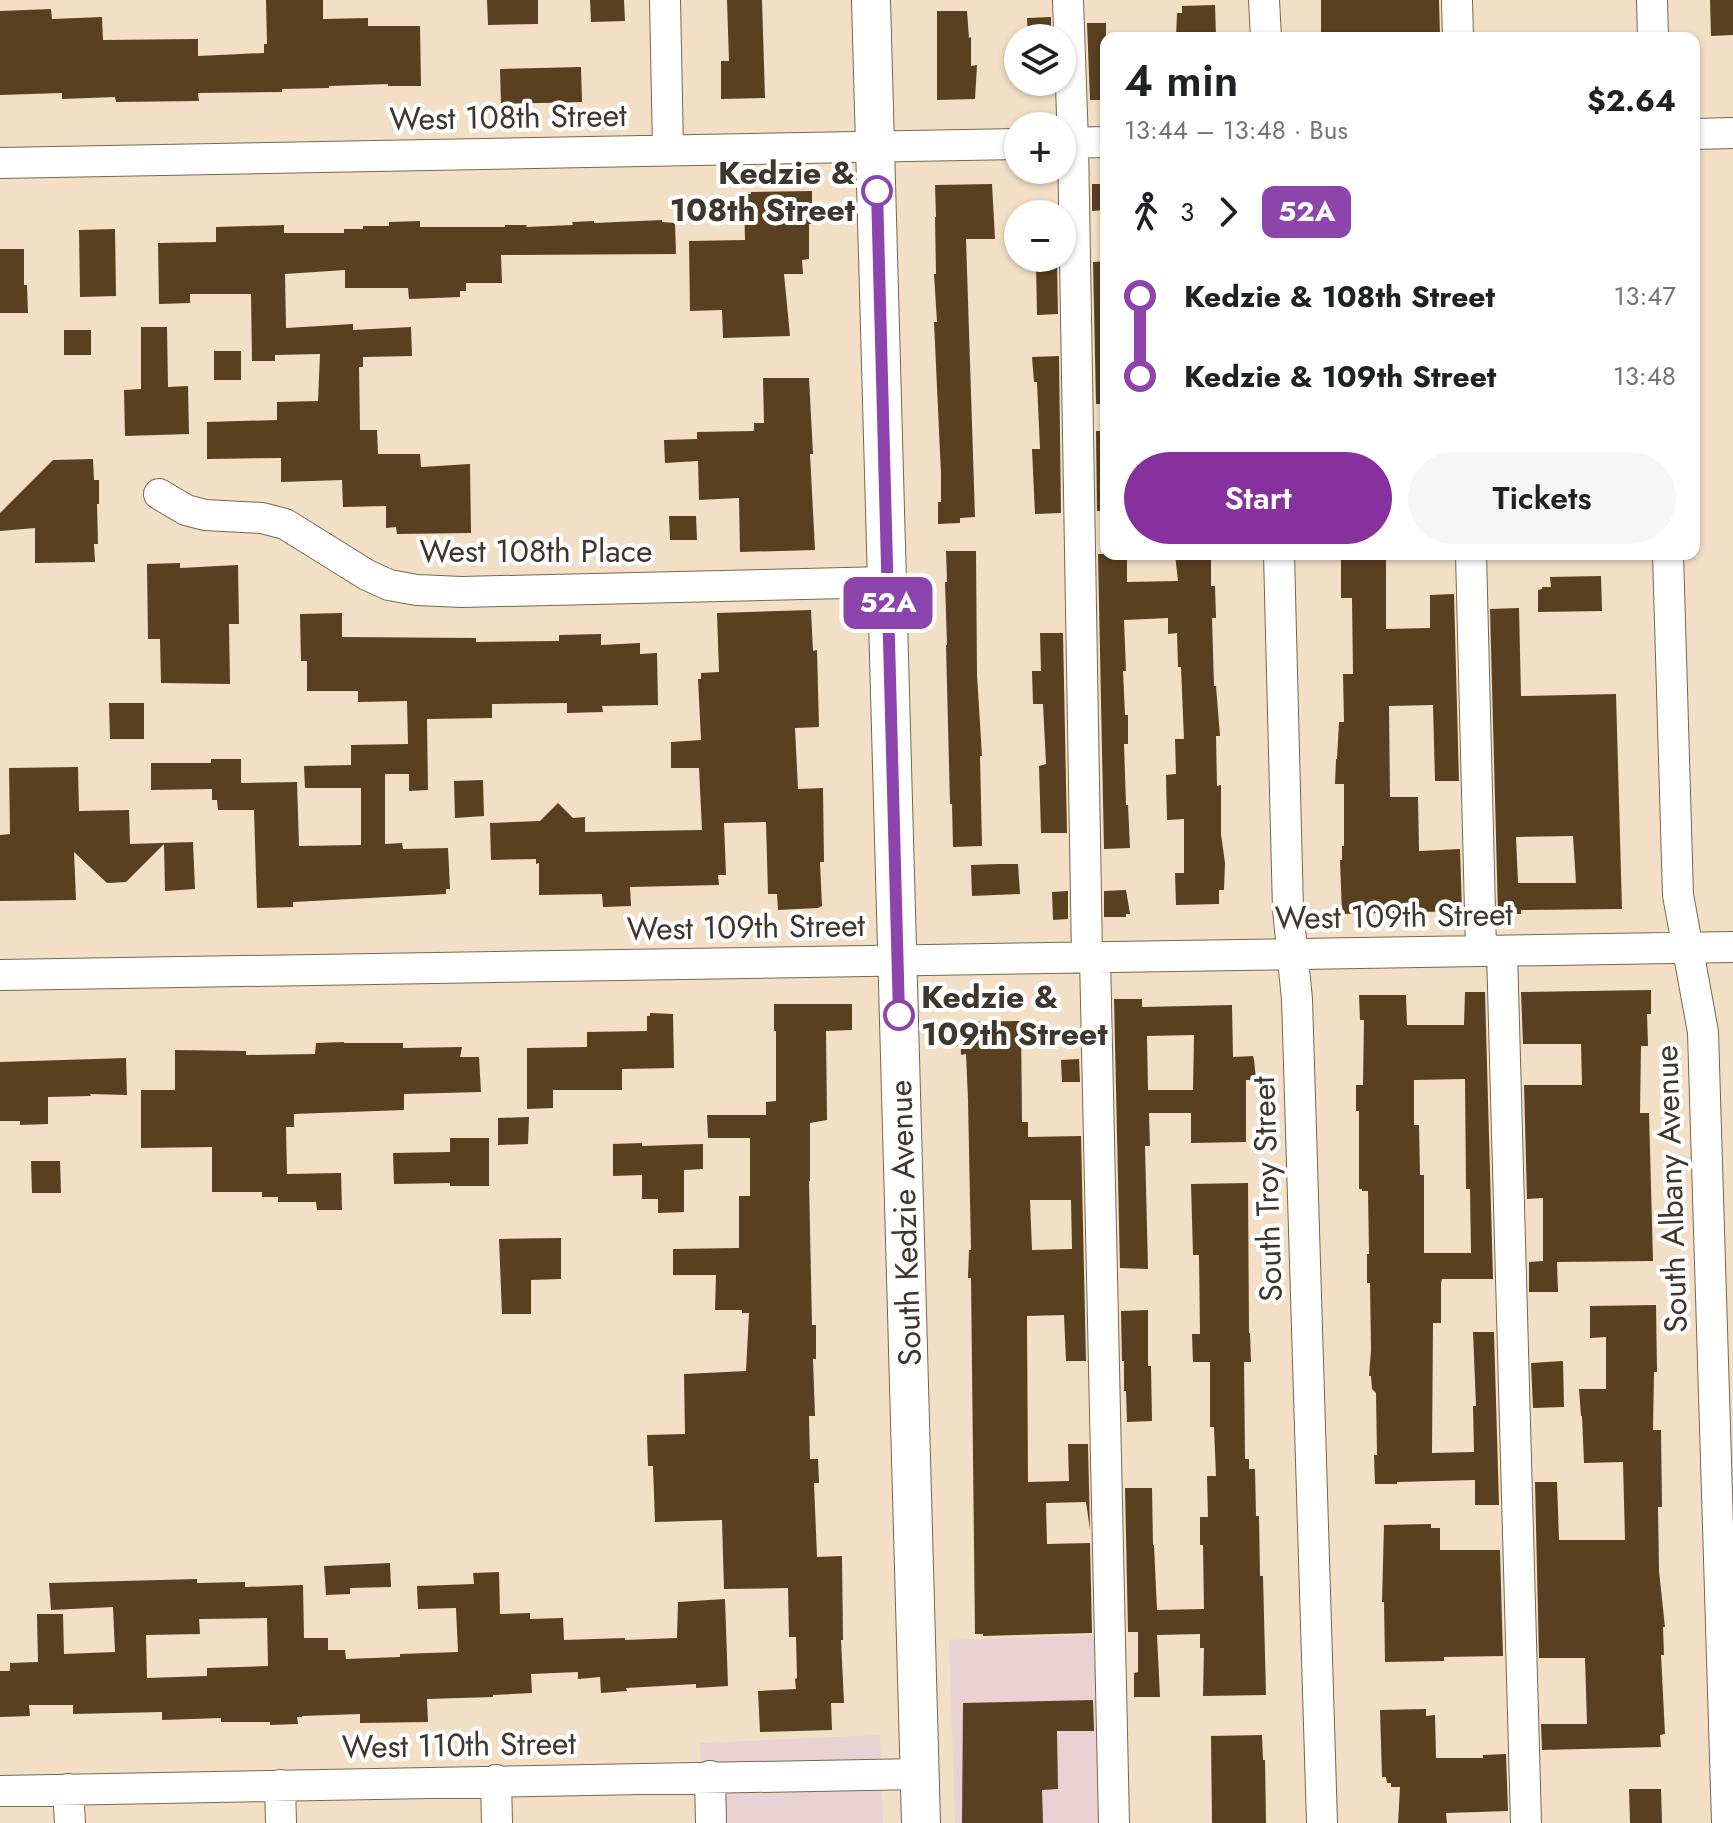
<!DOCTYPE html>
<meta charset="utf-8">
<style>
:root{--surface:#fff;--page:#f6f6f6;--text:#202124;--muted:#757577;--accent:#87319f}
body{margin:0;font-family:Jost,sans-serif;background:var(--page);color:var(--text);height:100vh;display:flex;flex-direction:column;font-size:30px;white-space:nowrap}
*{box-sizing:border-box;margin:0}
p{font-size:26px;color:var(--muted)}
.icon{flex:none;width:44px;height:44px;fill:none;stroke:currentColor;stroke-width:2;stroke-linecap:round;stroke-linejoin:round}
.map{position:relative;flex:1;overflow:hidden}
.panel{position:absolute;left:1100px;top:32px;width:600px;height:528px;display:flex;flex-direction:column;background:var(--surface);border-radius:16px;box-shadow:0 2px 6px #0004}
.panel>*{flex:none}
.badge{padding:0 16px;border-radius:12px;font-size:28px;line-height:52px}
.tools{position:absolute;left:1004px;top:24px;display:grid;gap:16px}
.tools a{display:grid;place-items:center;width:72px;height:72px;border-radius:50%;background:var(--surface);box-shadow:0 2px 6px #0004;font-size:40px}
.map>.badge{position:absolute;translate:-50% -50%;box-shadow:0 0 0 4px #fff}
.legs{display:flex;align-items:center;gap:12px;height:88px;padding:0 24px;font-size:26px}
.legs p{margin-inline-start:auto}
.headline{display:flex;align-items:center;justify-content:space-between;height:136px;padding:0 24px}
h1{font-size:44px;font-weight:600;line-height:60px}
.button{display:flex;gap:16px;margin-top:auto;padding:16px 24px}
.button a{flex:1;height:92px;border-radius:48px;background:var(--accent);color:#fff;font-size:32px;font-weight:600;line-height:92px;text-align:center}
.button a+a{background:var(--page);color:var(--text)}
ul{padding:0 24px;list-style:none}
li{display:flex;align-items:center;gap:28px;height:80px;font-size:30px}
li i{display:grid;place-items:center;width:12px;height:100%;margin:0 10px;background:currentColor}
li i::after{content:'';width:20px;height:20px;margin:-10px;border:6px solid;border-radius:50%;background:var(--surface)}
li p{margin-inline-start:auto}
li:first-child i{background:linear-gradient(#0000 50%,currentColor 0)}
li:last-child i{background:linear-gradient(currentColor 50%,#0000 0)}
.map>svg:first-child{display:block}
.commercial{fill:#ebd1d3}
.building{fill:#584021;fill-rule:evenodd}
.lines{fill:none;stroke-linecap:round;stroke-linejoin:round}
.minor-casing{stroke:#78674f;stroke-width:32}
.major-casing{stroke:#78674f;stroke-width:40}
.minor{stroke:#fff;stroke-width:30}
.major{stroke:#fff;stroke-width:38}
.line-1-casing{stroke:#fff;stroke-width:18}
.line-1{stroke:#8e44ad;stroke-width:12}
.stop-1-dot{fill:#fff;stroke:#8e44ad;stroke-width:4}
.labels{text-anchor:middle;stroke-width:8;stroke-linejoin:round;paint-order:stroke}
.street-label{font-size:32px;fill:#3f372d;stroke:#fff}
.stop-label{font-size:32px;font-weight:bold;fill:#3f372d;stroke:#fff;text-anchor:end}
</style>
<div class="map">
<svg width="1733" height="1823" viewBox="0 0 1733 1823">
<rect width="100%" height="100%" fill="#f3dfc5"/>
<!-- commercial -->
<path class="commercial" d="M1114,1634L1118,1823H955L949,1640Z
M880,1735L883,1823H702L700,1743Z"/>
<!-- building -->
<path class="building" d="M266,0H323V19L368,18V26H420L421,86H388V84L329,86V88L282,89V92L198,93L199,101L116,102L115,97L62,99V93L0,95V11L51,9L52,19L102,17L103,40L198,39V56L264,53V44H267Z
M487,0H538V24L488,25Z
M590,0H624L625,21L591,22Z
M727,0H762L765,98L721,99V61H729Z
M1321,0H1439L1440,35L1389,38H1321Z
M1710,0H1733V35L1711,36Z
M1215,5L1216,38H1176L1177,13H1182V6Z
M937,11H967L969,38L971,37V66L977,65L975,99L937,100Z
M1051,17V38H1028L1027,18Z
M1087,23H1106V100H1090Z
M581,67L582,102L501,104L500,69Z
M992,184L995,239H966L975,517L960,518V523L938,524V502H941V474L934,322H937L934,274H936L935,217H936L935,185Z
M1092,184H1106V210L1092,211Z
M812,191V224H809V259L802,260L803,274H784L790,336L723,338L722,310L690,311L689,241L745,240L744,194H751V192Z
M662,220V222L675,223L676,254L501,255L502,283H466V291H460V297L409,299L408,288H345V270L285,274L286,328L353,324V330L411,327L412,356L363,357V367H359L360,430H377L378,454H420L421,467L470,464L471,533L397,534L396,527L386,528V506L343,507L342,480L281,482V458L207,459V422L277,420V402L318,401L320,354L275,355V361H252L251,294H190V303L159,304L158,243L216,242V227L284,225V233H344V229H363V226H389V222L420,221V227H505V225H527L526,227L573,225L572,222L594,221V223Z
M115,229L116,296L80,297L79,230Z
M0,249H24V285H27L28,313H0Z
M1106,261V404H1096L1093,262Z
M1057,263L1058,314L1037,315L1036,264Z
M141,327H167L168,387L188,386L189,434L125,436L124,390L141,389Z
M64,330H91V355H64Z
M214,351H241V380H214Z
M1059,356L1061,513L1035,514L1032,449H1040L1037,382H1034L1032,357Z
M763,378H809L813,454H810L815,550L740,552L739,498L699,500L698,461L665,463L664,440L697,439V432L754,431V423H764Z
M1096,431H1106V511H1097Z
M93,459L94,480H99V504H97L98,544H94L95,562L35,563V528L0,531V513L53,460Z
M669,516H696L697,540H670Z
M946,551H976L977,675L982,756H980L982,846L953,847L952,804H950L946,645H947L945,582H947Z
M1098,554H1127V582L1178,581L1175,554H1211V586H1215L1216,618H1212L1214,686H1216L1220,736H1216L1217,786L1221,785V834L1225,863L1224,890H1219V904L1176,905L1175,873H1184V819L1167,820L1166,775L1176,774L1175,739H1184L1181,667H1178L1177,633L1168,634V618L1124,620L1126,671H1123L1125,715H1128V744H1124L1126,805H1128L1130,848L1104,849Z
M1341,554H1386V629L1430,628V595L1454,594L1459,781H1435L1433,705L1389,706L1390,797H1418L1419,851L1460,849L1462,911L1342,914L1340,860H1342V846H1344V784H1335L1336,759H1337L1339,722H1344L1343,674H1353L1352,598H1341Z
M180,563V568L238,565L239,624H229L230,684L161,683L160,639H148L147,564Z
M1601,576L1602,611L1538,612V590L1542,589V587H1551L1550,577Z
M1519,608L1521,696L1616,694L1622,909L1521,910V914H1498L1490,609ZM1573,836L1576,883H1518L1516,837Z
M811,610L813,651L817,650L819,727L795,728L798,789L823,788L824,862H820L822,906L818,908L778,910L777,894H768L766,822L724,823L726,875H718L719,885L630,887L631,906L603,907L602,894L539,895V863L536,864V859L491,860L490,823L540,821L558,803L573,818L585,817V832L702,830L699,768H671V742L701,740L698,679H701V673L719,672L717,613Z
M342,613V637L476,638V642L559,641V635L601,634V645L640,643V654L657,653L658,705L602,706L603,712L567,713V703L492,704V718L427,719L428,790L409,791V774H385V844L402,843L403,849L448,848L450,889H446V894L293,902V907L257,908L254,810H218L217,800H212V789L151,790V763H211V759H241V783L297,782L299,846L361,845V788H305L304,766L351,765V745L408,744L407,701L358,702V691H307V661H301L300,614Z
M1040,633H1063L1067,833H1041L1039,766L1046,764L1043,704H1033L1032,671H1041Z
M109,703H144V739H110Z
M78,767L79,811L129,810L130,844L193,842L195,889L165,891L164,844L126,882L107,883L74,852L76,900L0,901V835L10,834L9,768Z
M483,780L484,816L455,818L454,781Z
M1000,864H1018L1020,894L972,896L971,865Z
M1126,890L1130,914H1126V917H1104V891Z
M1068,891V919L1053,920L1052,892Z
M1651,990V1014H1647L1648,1046H1641L1640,1113H1649L1653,1261L1557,1262L1558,1292H1529V1262L1543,1261V1198L1527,1199L1524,1085H1582L1581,1044H1523L1521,992Z
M1465,992H1485L1493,1279H1442L1441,1283V1323H1433L1432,1453L1474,1452L1473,1406H1476L1473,1332H1494L1499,1505H1475V1480L1397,1482V1484H1375L1374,1455H1377L1376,1393L1372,1389L1371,1376H1369L1371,1350L1370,1283H1367V1254H1369L1368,1191H1362V1189H1359V1111H1356V1085H1363L1364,1020H1360L1359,995H1406L1407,1025H1464ZM1465,1079L1466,1189H1470L1471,1253H1424V1175H1420L1419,1125H1414V1080Z
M1114,999H1142V1007L1232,1005L1233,1057L1253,1056L1254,1059L1256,1080H1246V1142L1191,1143V1113H1149L1150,1146H1145L1148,1269L1120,1268ZM1194,1035L1193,1090H1148L1147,1036Z
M774,1004H852V1030L826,1031L827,1120L810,1123V1181H809L812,1325H816V1359H813L815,1416H809L810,1459H818L819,1483H814L817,1557L842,1556L843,1640H841L844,1703H831L832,1730L760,1732L758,1691L796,1689L795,1679L797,1678L796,1637H789L788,1588L724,1589L722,1520L655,1522L653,1466H648L647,1435L685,1434L684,1374L746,1371L749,1313H742V1310H715L716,1275H673V1249L739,1248V1196H750V1138H708L707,1115H766V1102L776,1101V1031H774Z
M650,1013L673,1014L674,1068L622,1069V1090H553V1108L527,1109V1048L587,1047V1032L647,1031V1016H650Z
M1021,1021L1022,1122H1028V1137L1081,1136L1086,1361H1066L1064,1315L1027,1316L1028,1482L1069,1481L1068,1444H1088L1090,1530L1086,1502L1046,1503L1047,1544L1090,1543L1092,1633L983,1636V1634H975L971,1278H968L969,1250H971L968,1099L966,1054L961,1055L960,1022ZM1030,1200H1071L1072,1249L1032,1250Z
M344,1042V1043H403V1048L462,1047L460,1057H479L481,1092L404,1094V1110L294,1114V1127H286L287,1174L341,1173L342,1210H317L316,1202H278V1197H262V1192H212V1147L141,1148V1090H175V1050L246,1051V1055L315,1054L316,1043Z
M126,1058L127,1095L90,1094L91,1096L48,1097V1124L20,1125V1121H0V1062Z
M1079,1059L1080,1082H1062L1061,1060Z
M529,1117L528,1144L498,1145V1118Z
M450,1138H489V1186H450V1183L394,1184L393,1153L450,1152Z
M642,1143V1146L703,1144V1169L684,1170V1212L658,1213V1199H642V1175L613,1176V1144Z
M31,1161H60L61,1193H32Z
M1248,1183L1249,1333H1250L1251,1362H1244L1245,1459H1249V1469H1255L1256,1516H1259L1260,1576H1263L1266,1695L1203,1696L1204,1648H1200V1634L1157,1635L1160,1697H1134V1673L1138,1672V1632H1128L1125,1488H1152L1153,1545H1154L1157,1610L1204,1609L1203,1545H1200V1517H1208L1207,1476H1216L1214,1427H1210V1362H1193L1192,1334H1200L1199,1255H1193L1191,1184Z
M561,1238V1279L531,1280V1314H502L499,1239Z
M1656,1305L1657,1372H1654L1653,1430H1661L1662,1507H1658L1659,1571L1665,1627H1663L1664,1655H1661L1665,1734L1660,1735L1661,1747L1542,1750L1541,1724H1587L1585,1658H1539L1535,1482H1557L1559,1540H1625L1623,1462L1584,1463L1582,1416H1581L1579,1389H1606V1337L1590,1338V1306Z
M1148,1310V1366H1151L1152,1421L1127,1422L1126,1391H1124V1361H1122L1121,1311Z
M1563,1361L1564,1407L1533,1408L1531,1363Z
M1431,1524V1528H1440V1550H1500L1503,1656L1444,1657V1661L1385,1662L1384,1602H1382L1384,1525Z
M390,1563L391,1587L350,1588V1594L326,1595L324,1566Z
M499,1572L500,1614L530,1613V1619L563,1618L564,1640L625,1638V1640L677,1638L678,1602L725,1599L728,1686L696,1688V1684L626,1688L627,1691L601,1693L600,1677L578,1679V1672L531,1674L532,1693L493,1695V1697L427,1699L428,1722L360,1723V1714L302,1716V1717H297L298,1724L270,1725V1722H221V1718L162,1720V1712L73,1714V1705H29L30,1716L0,1717V1671H10V1663L38,1662L37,1614H63L64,1654L115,1652L113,1607L51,1610L49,1583L197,1579V1583L245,1582V1587L303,1585L304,1638H328V1650H345L346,1659L400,1657V1654L458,1652L456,1608L418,1609L417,1586L474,1584L473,1573ZM267,1618L268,1666L207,1668V1676L147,1678L146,1635L200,1634L199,1619Z
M1093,1700L1094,1731H1057L1058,1789L1042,1790L1043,1823H962L963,1703Z
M1426,1709V1716L1435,1715L1436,1758H1483V1755L1506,1754L1508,1811L1446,1813L1447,1823H1398L1400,1787H1391V1783H1387L1386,1777H1382L1380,1710Z
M1262,1735L1263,1760H1265L1266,1823H1212L1211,1736Z
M1629,1789H1661L1662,1823H1630Z"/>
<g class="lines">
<!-- minor casing -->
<g class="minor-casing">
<path id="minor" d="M665,0L668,149
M1068,0L1073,143L1087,957
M1264,0L1266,38
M1457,0L1458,38
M1652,0L1653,38
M1694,134L1733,133
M1062,143L1106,142
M0,163L1018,144
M159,494L186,510L205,515L262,518L285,524L367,575L389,585L417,590L462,592L887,582
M1279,554L1288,910L1297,999L1322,1823
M1471,554L1481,951
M1668,554L1678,895L1703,1032L1727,1823
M1502,951L1526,1823
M1095,957L1114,1823
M0,975L1733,947
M710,1776L711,1823
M496,1780L497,1823
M280,1785L281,1823
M68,1789L70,1823
M0,1791L919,1774"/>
</g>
<!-- major casing -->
<g class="major-casing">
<path id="major" d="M871,0L921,1823"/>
</g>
<!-- minor -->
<use href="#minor" class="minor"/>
<!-- major -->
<use href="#major" class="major"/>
</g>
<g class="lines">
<!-- line-1 casing -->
<g class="line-1-casing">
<path id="line-1" d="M877,191L899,1015"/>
</g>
<!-- line-1 -->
<use href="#line-1" class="line-1"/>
</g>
<!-- markers -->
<g class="stop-1-dot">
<circle cx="877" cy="191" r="14"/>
<circle cx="899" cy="1015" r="14"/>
</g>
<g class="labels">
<!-- street labels -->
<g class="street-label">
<text transform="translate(508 117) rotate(-1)" y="11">West 108th Street</text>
<text x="536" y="562">West 108th Place</text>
<text transform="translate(1394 916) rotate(-1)" y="11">West 109th Street</text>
<text transform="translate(746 927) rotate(-1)" y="11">West 109th Street</text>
<text transform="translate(1267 1189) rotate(-92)" y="11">South Troy Street</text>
<text transform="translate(1671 1189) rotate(-92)" y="11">South Albany Avenue</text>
<text transform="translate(905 1223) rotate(-92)" y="11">South Kedzie Avenue</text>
<text transform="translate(459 1745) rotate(-1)" y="11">West 110th Street</text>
</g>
<!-- stop labels -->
<g class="stop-label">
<text x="855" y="184">Kedzie &amp;<tspan x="855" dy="37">108th Street</tspan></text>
<text x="921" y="1008" text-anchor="start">Kedzie &amp;<tspan x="921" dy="37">109th Street</tspan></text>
</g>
</g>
</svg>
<div class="tools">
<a><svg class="icon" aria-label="layers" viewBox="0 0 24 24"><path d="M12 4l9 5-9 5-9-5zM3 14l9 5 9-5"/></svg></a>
<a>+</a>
<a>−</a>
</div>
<b class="badge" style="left:888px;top:603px;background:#8e44ad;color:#fff">52A</b>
<section class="panel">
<div class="headline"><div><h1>4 min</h1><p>13:44 – 13:48 · Bus</p></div><b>$2.64</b></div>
<div class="legs"><svg class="icon" aria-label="walk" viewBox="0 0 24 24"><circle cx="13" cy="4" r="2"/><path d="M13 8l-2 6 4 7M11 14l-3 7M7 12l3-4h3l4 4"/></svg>3<svg class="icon" aria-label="forward" viewBox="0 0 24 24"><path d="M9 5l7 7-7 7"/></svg><b class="badge" style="background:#8e44ad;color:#fff">52A</b></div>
<ul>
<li><i style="color:#8e44ad"></i><b>Kedzie &amp; 108th Street</b><p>13:47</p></li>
<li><i style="color:#8e44ad"></i><b>Kedzie &amp; 109th Street</b><p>13:48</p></li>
</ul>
<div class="button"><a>Start</a><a>Tickets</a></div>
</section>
</div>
